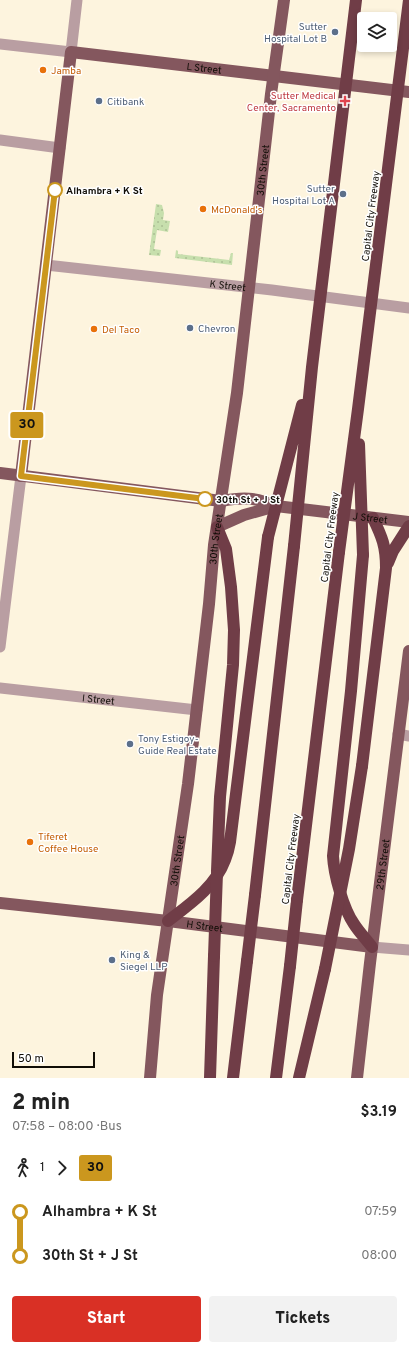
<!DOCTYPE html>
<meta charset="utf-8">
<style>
:root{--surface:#fff;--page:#f2f2f2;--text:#222;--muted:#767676;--accent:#d93025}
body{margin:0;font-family:Overpass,sans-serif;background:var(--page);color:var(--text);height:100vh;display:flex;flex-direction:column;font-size:15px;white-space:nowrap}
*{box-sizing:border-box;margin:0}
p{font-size:13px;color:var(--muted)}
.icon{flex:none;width:22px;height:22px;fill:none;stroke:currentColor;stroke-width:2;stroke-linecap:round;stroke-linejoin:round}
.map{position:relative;height:1078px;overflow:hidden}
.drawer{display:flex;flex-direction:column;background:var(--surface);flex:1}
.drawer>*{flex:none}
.badge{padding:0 8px;border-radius:3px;font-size:14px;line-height:26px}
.controls{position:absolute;left:357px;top:12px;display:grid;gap:8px}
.controls a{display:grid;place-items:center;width:40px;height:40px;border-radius:4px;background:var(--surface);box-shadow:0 2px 6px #0003;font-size:20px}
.scale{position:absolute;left:12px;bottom:10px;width:83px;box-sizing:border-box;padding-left:4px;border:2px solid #100d06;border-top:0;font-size:11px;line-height:14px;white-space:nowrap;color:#100d06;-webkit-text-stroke:3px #fff;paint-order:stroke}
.map>.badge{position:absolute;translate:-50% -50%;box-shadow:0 0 0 2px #fff}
.legs{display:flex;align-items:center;gap:6px;height:44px;padding:0 12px;font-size:13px}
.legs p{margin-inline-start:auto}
.summary{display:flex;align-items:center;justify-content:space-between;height:68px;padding:0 12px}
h1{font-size:22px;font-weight:800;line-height:30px}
.button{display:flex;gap:8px;margin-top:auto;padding:8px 12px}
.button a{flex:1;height:46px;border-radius:4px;background:var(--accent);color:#fff;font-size:16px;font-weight:800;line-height:46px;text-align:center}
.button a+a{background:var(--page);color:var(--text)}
ul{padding:0 12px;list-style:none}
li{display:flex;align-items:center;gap:14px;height:44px;font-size:15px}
li i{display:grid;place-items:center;width:6px;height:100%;margin:0 5px;background:currentColor}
li i::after{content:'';width:10px;height:10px;margin:-5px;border:3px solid;border-radius:50%;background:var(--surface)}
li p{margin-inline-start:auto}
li:first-child i{background:linear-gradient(#0000 50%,currentColor 0)}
li:last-child i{background:linear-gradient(currentColor 50%,#0000 0)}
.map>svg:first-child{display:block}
.grass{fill:url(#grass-dots)}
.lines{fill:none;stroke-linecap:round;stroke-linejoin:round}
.minor{stroke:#b99ea2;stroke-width:11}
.major{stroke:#84575e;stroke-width:12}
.highway{stroke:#703d47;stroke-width:12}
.highway-bridge{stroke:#703d47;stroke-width:12}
.line-1-casing{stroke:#fff;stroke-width:9}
.line-1{stroke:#cb971e;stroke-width:6}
.service-dot{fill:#5c6f8a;stroke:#fff;stroke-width:1.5}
.food-dot{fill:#e8710a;stroke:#fff;stroke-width:1.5}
.health-dot{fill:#e0444e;stroke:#fff;stroke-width:1.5}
.stop-1-dot{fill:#fff;stroke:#cb971e;stroke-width:2}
.labels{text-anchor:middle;stroke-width:3;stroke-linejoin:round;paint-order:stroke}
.service-label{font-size:10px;fill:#4e5e75;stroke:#fff;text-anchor:start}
.street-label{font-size:10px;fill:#100d06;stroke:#fff}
.food-label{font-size:10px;fill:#c56008;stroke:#fff;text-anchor:start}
.health-label{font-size:10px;fill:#be3a42;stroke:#fff;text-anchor:end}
.stop-label{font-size:10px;font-weight:bold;fill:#100d06;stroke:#fff;text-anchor:start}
</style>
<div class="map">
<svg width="409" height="1078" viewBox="0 0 409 1078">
<defs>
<pattern id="grass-dots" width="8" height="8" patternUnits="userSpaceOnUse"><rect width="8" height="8" fill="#c7dfad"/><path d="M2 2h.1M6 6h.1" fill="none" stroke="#aabe93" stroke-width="1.8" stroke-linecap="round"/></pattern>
</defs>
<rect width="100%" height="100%" fill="#fdf4de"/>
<!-- grass -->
<path class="grass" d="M156,204L162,205L164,213L163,220L170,221L168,232L157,230L154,249L161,250L160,256L149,255Z
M176,250L178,251V254L229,260L231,253H233L232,265L175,258Z"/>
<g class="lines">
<!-- minor -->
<g class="minor">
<path d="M0,44L71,52L77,0"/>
<path d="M0,140L60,148"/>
<path id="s1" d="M46,265L272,290L409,308"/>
<path d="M0,647L21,476"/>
<path id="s2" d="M0,688L197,710"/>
<path d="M398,734L409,736"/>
<path d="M372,947L409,950"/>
</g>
<!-- major -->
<g class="major">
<path id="s3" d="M0,473L221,501C243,497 255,497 276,506L409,522"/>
<path id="s4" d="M21,476L71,52L409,92"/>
<path d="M217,527L244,515L276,506"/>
<path id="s5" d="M0,903L168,921L372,947"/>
<path id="s6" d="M150,1078L157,995L188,784L209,604L214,545L237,393L271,94L284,0"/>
<path id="s7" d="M357,1078L370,963L409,651"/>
</g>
<!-- highway -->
<path class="highway" d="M217,527L226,549L231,587L234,630L233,665L220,797L217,871
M363,555L351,691L333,856C334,875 343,908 354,924C359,932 366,939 372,947
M388,563L393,551L409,526
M362,766L386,568C386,546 382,537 373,518
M255,895L294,546
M297,900L339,552
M168,921C190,904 215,887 225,860C227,855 229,848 230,842L268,537
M210,1078L214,956
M233,1078L247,961
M276,1078L290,966
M299,1078L325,969"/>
<!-- highway-bridge -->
<path class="highway-bridge" d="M359,444L363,555
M268,537L302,405
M294,546L312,367L356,0
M339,552L358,409L409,0
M214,956L217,873
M247,961L255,895
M290,966L297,900
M325,969L349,849L362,766"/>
</g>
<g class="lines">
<!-- line-1 casing -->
<g class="line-1-casing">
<path id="line-1" d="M55,190L21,476L205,499"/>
</g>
<!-- line-1 -->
<use href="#line-1" class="line-1"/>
</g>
<!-- markers -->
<g class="service-dot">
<circle cx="335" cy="32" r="4"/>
<circle cx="99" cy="101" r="4"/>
<circle cx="343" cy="194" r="4"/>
<circle cx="190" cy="328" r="4"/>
<circle cx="130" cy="744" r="4"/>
<circle cx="112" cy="960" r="4"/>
</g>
<g class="food-dot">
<circle cx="43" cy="70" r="4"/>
<circle cx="203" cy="209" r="4"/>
<circle cx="94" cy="329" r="4"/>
<circle cx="30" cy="842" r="4"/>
</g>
<path class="health-dot" d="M343 95h4v4h4v4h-4v4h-4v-4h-4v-4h4z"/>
<g class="stop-1-dot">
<circle cx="55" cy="190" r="7"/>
<circle cx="205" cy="499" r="7"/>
</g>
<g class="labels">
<!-- service labels -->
<g class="service-label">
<text x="327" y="30" text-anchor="end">Sutter<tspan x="327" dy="12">Hospital Lot B</tspan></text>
<text x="107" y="105">Citibank</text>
<text x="335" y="192" text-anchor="end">Sutter<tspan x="335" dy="12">Hospital Lot A</tspan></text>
<text x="198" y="332">Chevron</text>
<text x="138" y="742">Tony Estigoy-<tspan x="138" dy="12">Guide Real Estate</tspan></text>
<text x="120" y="958">King &amp;<tspan x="120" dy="12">Siegel LLP</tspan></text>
</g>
<!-- street labels -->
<g class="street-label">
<text dy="4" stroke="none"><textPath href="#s4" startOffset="561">L Street</textPath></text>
<text dy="4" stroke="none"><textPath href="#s6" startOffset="915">30th Street</textPath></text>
<text transform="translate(370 216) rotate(-83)" y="4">Capital City Freeway</text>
<text dy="4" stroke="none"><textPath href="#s1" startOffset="183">K Street</textPath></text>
<text dy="4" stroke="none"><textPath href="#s3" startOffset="374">J Street</textPath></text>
<text transform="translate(329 537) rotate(-83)" y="4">Capital City Freeway</text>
<text dy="4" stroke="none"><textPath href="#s6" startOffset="543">30th Street</textPath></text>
<text dy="4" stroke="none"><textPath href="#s2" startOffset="99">I Street</textPath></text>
<text transform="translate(290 859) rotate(-83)" y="4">Capital City Freeway</text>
<text dy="4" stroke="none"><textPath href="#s6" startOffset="219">30th Street</textPath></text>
<text dy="4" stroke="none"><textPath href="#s7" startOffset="215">29th Street</textPath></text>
<text dy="4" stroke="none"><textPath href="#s5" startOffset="206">H Street</textPath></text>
</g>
<!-- food labels -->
<g class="food-label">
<text x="51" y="74">Jamba</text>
<text x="211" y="213">McDonald's</text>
<text x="102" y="333">Del Taco</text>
<text x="38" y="840">Tiferet<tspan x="38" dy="12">Coffee House</tspan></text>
</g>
<!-- health labels -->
<g class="health-label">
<text x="336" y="99">Sutter Medical<tspan x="336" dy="12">Center, Sacramento</tspan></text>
</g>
<!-- stop labels -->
<g class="stop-label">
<text x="66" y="194">Alhambra + K St</text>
<text x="216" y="503">30th St + J St</text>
</g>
</g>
</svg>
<div class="controls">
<a><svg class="icon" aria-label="layers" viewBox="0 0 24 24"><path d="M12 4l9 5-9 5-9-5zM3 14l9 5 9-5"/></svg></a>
</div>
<div class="scale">50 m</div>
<b class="badge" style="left:27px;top:425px;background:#cb971e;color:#111">30</b>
</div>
<section class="drawer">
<div class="summary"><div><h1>2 min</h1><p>07:58 – 08:00 · Bus</p></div><b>$3.19</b></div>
<div class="legs"><svg class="icon" aria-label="walk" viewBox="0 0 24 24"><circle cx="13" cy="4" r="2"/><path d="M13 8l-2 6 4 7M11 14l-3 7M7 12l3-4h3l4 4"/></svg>1<svg class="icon" aria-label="forward" viewBox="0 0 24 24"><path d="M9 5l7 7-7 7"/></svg><b class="badge" style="background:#cb971e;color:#111">30</b></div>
<ul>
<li><i style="color:#cb971e"></i><b>Alhambra + K St</b><p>07:59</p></li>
<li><i style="color:#cb971e"></i><b>30th St + J St</b><p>08:00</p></li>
</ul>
<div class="button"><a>Start</a><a>Tickets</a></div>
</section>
